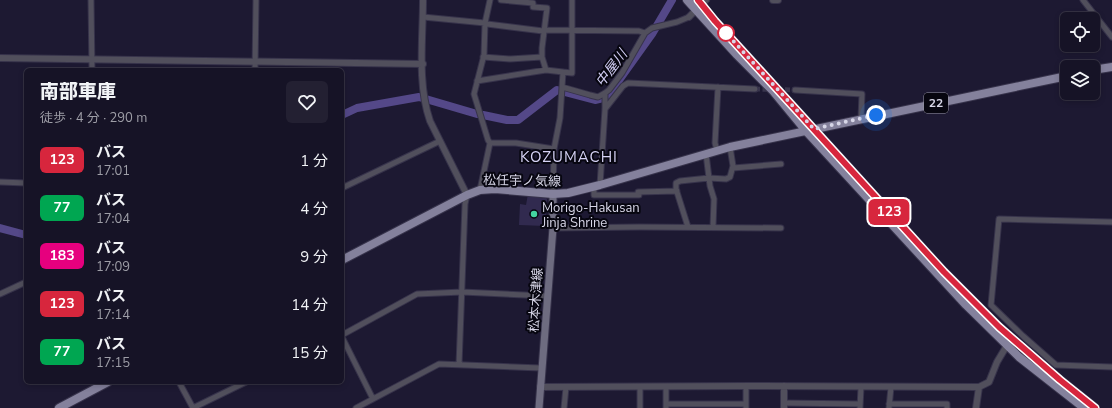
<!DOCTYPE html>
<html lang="ja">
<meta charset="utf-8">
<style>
:root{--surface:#161326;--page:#232032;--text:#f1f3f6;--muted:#9e9ea7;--line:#353243}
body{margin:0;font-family:"Nunito Sans","Noto Sans JP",sans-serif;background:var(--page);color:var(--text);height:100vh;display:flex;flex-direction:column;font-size:15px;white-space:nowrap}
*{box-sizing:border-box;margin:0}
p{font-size:13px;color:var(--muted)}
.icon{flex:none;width:22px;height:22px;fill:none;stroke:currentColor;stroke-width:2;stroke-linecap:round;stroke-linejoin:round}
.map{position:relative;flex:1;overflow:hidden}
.panel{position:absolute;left:24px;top:68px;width:320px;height:316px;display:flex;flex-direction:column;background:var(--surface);border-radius:6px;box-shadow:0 2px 6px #0003,0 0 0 1px var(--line)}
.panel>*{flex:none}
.badge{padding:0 8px;border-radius:6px;font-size:14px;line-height:26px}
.buttons{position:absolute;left:1060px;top:12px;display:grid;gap:8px}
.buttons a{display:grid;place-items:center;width:40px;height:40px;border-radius:6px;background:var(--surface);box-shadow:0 2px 6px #0003,0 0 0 1px var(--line);font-size:20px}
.you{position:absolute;width:20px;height:20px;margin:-10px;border:3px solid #fff;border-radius:50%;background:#1a73e8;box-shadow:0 0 0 6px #1a73e833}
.map>.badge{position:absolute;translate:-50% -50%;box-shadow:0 0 0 2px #fff}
.round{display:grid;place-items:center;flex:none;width:42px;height:42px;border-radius:6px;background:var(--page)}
.headline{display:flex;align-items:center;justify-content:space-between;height:68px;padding:0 16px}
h1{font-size:19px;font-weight:800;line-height:30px}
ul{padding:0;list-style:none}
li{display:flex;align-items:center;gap:12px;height:48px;padding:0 16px}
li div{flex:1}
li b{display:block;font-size:15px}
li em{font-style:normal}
li .badge{min-width:44px;font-weight:700;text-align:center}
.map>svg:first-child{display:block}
.green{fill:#312a4f}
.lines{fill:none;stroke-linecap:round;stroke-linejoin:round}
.river{stroke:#544888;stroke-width:8}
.minor-tunnel{stroke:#39354d;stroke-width:5;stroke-dasharray:5 2.5;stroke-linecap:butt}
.minor-casing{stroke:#37334b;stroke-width:7}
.tertiary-casing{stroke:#37334b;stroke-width:8}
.secondary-casing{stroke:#37334b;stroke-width:9}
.primary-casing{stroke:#37334b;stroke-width:10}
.minor{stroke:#514f5c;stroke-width:5}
.tertiary{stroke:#514f5c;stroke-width:6}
.secondary{stroke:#6e6c80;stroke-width:7}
.primary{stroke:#84819c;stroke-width:8}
.line-casing{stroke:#fff;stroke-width:9}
.line{stroke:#d7263d;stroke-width:6}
.walk{stroke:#d7d6e7;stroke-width:4;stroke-dasharray:0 7.2}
.stop-dot{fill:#fff;stroke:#d7263d;stroke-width:2}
.poi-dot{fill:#43d4a0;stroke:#070610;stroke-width:1.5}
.labels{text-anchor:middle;stroke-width:4;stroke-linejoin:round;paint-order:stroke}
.shield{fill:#070610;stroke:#9998a6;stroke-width:1}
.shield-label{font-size:12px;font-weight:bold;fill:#d7d6e7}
.street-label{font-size:13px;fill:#d7d6e7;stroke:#070610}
.poi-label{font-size:13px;fill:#d7d6e7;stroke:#070610;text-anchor:start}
.water-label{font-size:14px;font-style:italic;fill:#d0ccf2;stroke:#070610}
.quarter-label{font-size:15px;letter-spacing:1px;fill:#d6d3f5;stroke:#070610}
</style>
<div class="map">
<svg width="1112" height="408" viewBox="0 0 1112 408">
<rect width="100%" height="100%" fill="#1d1932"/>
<!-- green -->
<path class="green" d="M528,194L543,195L547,199L545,226L519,225L520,204L526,205Z"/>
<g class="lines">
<!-- river -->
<path class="river" d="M342,115L357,108L419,97L477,114
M483,115L507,120H518L557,90L595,100L607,97L652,34L672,0
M0,228L26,235"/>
<!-- minor-tunnel -->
<path class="minor-tunnel" d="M755,89L795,90"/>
<!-- minor casing -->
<g class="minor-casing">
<path id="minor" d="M91,0L92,70
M501,0L533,3V7L547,8L542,48V57
M1083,0L1112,37
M423,17L485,23L487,24L543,31L547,30L639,31L645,33
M483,57L510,59L542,57L546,70
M255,70L256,0
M563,72L572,73V0
M477,81L546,70L563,72L560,118L554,149L553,194
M562,87L590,95L598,97L605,93
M795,90L862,94L861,118
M605,109L623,86L628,83L755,89
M490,143H516L554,149
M717,150L715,143L718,87
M706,154L710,186L714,199L713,227
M733,168L781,164
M0,182L26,183
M600,185L605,109V93L609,90L622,73L645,33L652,28L677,22L689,17
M594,187V195H639
M342,188L440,141
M480,190L490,143L488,140L474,94L484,55L485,23L490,0
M638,192L677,191
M1112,222L999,219L991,305L1023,336L1056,365L1112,367
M688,227L676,189V183L680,181L709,178L726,179L730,177L733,166L730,147
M553,228L639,227L781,228
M0,294L26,282
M342,335L417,294L462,292L547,296
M342,337L373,399
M459,365L465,204L467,195
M179,382L193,408
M746,386V408
M640,387V408
M666,387V408
M784,403L860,404
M666,404H746
M889,404H947V408
M193,408L246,382
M356,408L439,364L541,368
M564,408L566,387
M860,408L861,387
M889,408L891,387"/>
</g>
<!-- tertiary casing -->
<g class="tertiary-casing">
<path id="tertiary" d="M423,0C423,39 417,83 430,121L467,195
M773,0H778
M689,17L706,0
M0,58L423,64
M784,386V408
M540,387L746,386L979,387L989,382L997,362L1009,342
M976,408L979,387"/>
</g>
<!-- secondary casing -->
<g class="secondary-casing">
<path id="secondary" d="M539,408L553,228V194"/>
</g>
<!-- primary casing -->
<g class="primary-casing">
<path id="primary" d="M687,0L737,55L773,91L806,131L966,305L1019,357L1084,408
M697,0L715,21L944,272L999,327L1060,380L1095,408
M1093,70L1112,67
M342,260L467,195L480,190L495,189L553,194L568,193L600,185L730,147L1067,76
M59,408L108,382"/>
</g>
<!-- minor -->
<use href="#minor" class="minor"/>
<!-- tertiary -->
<use href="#tertiary" class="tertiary"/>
<!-- secondary -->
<use href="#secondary" class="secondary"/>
<!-- primary -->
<use href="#primary" class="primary"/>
</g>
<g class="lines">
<!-- line casing -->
<g class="line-casing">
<path id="line" d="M698,0L715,21L944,272L999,327L1060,380L1095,408"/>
</g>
<!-- line -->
<use href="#line" class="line"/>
<!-- walk -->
<path class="walk" d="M726,33L725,32L814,129L876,115"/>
</g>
<!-- markers -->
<circle class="stop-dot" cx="726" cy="33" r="8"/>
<circle class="poi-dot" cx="534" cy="214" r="4"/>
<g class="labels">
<!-- shield labels -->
<rect class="shield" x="924" y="93" width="24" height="20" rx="3"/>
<g class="shield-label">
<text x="936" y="107">22</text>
</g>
<!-- street labels -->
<g class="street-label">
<text transform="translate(522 180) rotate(1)" y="5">松任宇ノ気線</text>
<text transform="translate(535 300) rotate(-86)" y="5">松本木津線</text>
</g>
<!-- poi labels -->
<g class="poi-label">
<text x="542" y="212">Morigo-Hakusan<tspan x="542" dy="15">Jinja Shrine</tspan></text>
</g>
<!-- water labels -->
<g class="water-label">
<text transform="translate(611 68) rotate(-53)" y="5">中屋川</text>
</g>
<!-- quarter labels -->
<g class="quarter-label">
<text x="569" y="162">KOZUMACHI</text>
</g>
</g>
</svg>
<div class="buttons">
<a><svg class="icon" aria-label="locate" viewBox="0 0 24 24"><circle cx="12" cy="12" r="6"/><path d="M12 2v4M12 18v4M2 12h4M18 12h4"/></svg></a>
<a><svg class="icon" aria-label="layers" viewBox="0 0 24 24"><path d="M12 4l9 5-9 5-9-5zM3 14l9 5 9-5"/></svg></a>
</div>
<div class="you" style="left:876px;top:115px"></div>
<b class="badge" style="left:889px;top:212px;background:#d7263d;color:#fff">123</b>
<section class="panel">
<div class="headline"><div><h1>南部車庫</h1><p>徒歩 · 4 分 · 290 m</p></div><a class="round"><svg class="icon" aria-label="heart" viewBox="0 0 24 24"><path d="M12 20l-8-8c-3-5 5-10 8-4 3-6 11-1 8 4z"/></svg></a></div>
<ul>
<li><span class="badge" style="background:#d7263d;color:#fff">123</span><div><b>バス</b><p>17:01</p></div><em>1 分</em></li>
<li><span class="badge" style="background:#00a651;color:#fff">77</span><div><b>バス</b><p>17:04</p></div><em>4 分</em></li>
<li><span class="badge" style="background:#e6007e;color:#fff">183</span><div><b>バス</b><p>17:09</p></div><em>9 分</em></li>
<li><span class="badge" style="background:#d7263d;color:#fff">123</span><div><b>バス</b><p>17:14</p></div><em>14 分</em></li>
<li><span class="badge" style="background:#00a651;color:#fff">77</span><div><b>バス</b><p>17:15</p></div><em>15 分</em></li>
</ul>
</section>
</div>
